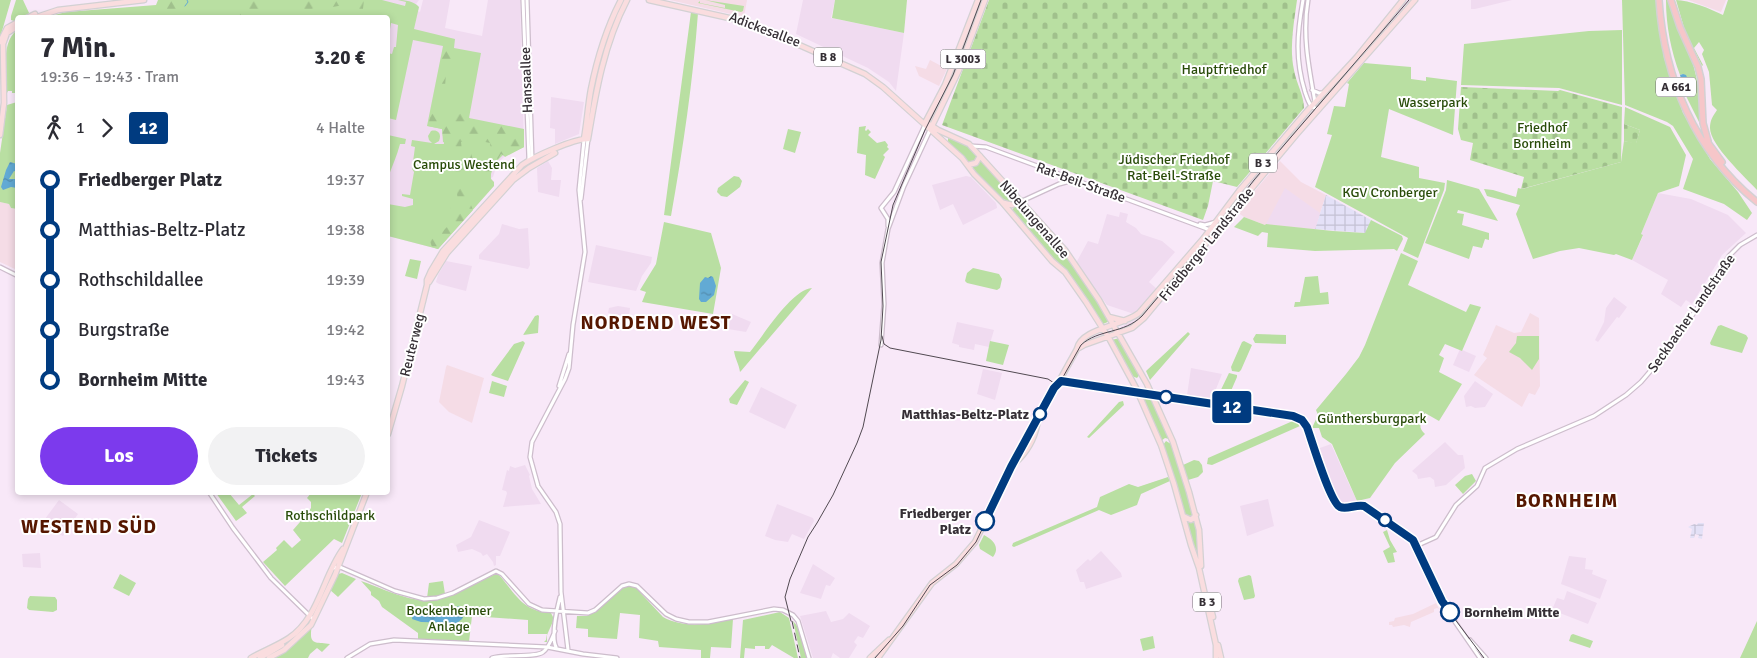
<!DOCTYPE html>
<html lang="de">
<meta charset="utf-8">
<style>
:root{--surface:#fff;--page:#f2f2f3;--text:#2b2b33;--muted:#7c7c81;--accent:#7c3aed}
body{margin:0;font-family:Signika,sans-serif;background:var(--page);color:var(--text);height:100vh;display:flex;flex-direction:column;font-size:19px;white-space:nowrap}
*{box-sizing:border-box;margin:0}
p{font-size:16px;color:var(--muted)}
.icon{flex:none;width:28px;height:28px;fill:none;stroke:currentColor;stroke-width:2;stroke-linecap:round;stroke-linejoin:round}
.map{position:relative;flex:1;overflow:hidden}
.details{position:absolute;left:15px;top:15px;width:375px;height:480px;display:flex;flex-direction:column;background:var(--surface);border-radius:5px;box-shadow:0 2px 8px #0003}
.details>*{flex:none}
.badge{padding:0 10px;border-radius:4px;font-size:18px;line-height:32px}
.map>.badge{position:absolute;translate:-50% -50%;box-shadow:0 0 0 2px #fff}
.legs{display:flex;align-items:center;gap:8px;height:55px;padding:0 25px;font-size:16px}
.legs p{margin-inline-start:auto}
.summary{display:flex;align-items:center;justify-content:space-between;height:85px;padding:0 25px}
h1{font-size:28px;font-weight:700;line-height:38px}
.action{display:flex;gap:10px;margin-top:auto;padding:10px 25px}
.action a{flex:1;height:58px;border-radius:30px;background:var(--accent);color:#fff;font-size:20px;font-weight:700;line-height:58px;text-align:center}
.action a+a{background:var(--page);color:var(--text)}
ul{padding:0 25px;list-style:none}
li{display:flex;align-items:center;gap:18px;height:50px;font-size:19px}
li i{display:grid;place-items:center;width:8px;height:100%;margin:0 6px;background:currentColor}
li i::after{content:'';width:12px;height:12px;margin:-6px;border:4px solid;border-radius:50%;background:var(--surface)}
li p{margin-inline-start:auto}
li:first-child i{background:linear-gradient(#0000 50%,currentColor 0)}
li:last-child i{background:linear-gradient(currentColor 50%,#0000 0)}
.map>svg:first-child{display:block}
.commercial{fill:#f5dce6}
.industrial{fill:url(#industrial-grid)}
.built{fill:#f0dbf0}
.green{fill:#b9dfa2}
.forest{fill:url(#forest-firs)}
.cemetery{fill:url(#cemetery-stones)}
.water{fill:url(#water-ripples)}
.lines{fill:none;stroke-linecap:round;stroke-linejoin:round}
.stream{stroke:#62aad4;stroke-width:1}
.secondary-casing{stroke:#cdbdcc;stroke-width:5.5}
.primary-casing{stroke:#d3d1d3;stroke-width:7}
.motorway-casing{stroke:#d3d1d3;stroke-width:8}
.secondary{stroke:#fff;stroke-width:3}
.primary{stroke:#fadddf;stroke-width:4.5}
.motorway{stroke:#f6c6c9;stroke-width:5}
.tram{stroke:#514951;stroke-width:1}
.rail{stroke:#514951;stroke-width:1;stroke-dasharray:8 4;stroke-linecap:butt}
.line-1-casing{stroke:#fff;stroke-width:11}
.line-1{stroke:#003b80;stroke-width:8}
.stop-1-dot{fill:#fff;stroke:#003b80;stroke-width:2.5}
.labels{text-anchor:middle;stroke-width:4;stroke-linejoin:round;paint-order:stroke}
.shield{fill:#fff;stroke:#726d72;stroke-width:1}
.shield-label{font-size:12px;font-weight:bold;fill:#352f35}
.street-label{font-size:14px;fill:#352f35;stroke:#fff}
.park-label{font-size:14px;fill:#294c09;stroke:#fff}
.stop-label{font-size:14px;font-weight:bold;fill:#352f35;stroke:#fff;text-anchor:end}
.district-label{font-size:19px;font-weight:bold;letter-spacing:1px;fill:#561700;stroke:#fff}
</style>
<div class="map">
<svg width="1757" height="658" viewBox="0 0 1757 658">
<defs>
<pattern id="industrial-grid" width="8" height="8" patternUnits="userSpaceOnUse" patternTransform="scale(1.25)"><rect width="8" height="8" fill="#e4e1f7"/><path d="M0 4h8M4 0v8" fill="none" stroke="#c4c1d4"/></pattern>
<pattern id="forest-firs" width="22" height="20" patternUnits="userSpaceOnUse" patternTransform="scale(1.25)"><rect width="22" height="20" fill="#b9dfa2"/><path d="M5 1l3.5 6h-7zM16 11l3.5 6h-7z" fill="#a0c08c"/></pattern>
<pattern id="cemetery-stones" width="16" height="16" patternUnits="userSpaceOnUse" patternTransform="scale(1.25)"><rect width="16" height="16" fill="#b9dfa2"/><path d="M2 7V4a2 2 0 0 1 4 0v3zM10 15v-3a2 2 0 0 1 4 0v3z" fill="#a0c08c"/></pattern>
<pattern id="water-ripples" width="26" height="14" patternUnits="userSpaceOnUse" patternTransform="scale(1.25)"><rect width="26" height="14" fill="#62aad4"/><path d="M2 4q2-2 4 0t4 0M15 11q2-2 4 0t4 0" fill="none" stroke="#528bad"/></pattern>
</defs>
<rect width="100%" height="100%" fill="#f8e8f8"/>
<!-- commercial -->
<path class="commercial" d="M670,0H747L744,17Z
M1688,0H1726L1721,12Z
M930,60L947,69L939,86L919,76L915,66L926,69Z
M1280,161L1301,182L1326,195L1315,229L1265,225L1244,217L1237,212Z
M0,202L9,204L11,208L17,209V270L0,262Z
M1530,313L1539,318L1540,386L1535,395L1529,393L1522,407L1474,375L1487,358L1483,355L1496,325L1514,333L1521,332Z
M447,365L484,378L472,423L449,412L439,402L446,367Z
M1436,603L1439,609L1437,608L1434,609V612L1411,622L1410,627L1404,625L1393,627L1392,625H1389V622L1394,621L1395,618L1413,614Z"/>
<!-- industrial -->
<path class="industrial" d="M1326,195L1371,220L1366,233L1315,229Z
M1698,523H1704L1702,539L1698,538L1699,535L1695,534L1694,538H1690L1692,529L1688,527L1694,524L1697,525Z"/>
<!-- built -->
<path class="built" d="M365,0H419L416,4L419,7L418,11L420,12L423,0H450L445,28L482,36L488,0H520L524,147L505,156L497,164L493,177L491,178L494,182L438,249L388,236V18H363Z
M803,0H835L831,18L904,33L896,91L889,82L868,68L796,34Z
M980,0H983L955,76L934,118L932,117L951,79Z
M1407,0H1410L1349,73L1317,107V104Z
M1471,0H1512L1475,9H1471Z
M551,97L584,102L579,134L555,144V129L550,128Z
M1310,111L1312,113L1311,114L1250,185L1220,225L1215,227L1248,183Z
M548,161L552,168L551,180H561L559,197L538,192L537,168Z
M966,176L971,177L996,203L997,207V208L963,225L953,204L940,210L932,185Z
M1285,188L1320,213L1315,229L1266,224Z
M1658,193L1691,199L1728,215L1746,233L1722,255L1692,304L1686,300L1681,307L1661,294L1668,280L1632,260L1643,236L1641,234Z
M1120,212L1128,214L1126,222L1136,228L1141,234L1162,241L1175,252L1149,282L1157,289L1137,312L1134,314L1107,305L1076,263L1088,241L1098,244L1107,214L1119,217Z
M502,224L519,229L528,228L530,265L528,269L479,259V255L499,234Z
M1211,232H1214L1142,317L1122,329L1121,327L1134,320L1142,314Z
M596,245L652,257L651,263L642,276L636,291L588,282Z
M446,261L472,266L466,291L439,284L436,282L438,275Z
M1614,297L1627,307L1619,318L1617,317L1598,342L1595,340L1604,322L1606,308Z
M618,306L630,308L629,317L608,313L609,308Z
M732,314L751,322L746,332L728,329Z
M957,322L994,330L989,347L975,344L974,350L959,347V345L952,343Z
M1460,349L1476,356L1469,372L1453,365Z
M1191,368L1222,374L1212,399L1187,395Z
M983,369L1002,373L995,400L977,394Z
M1475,381L1493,394L1485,407L1475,408L1471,406L1466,407L1464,396Z
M761,387L797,405L785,429L749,412Z
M1445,442L1458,455H1463L1465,468L1446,485L1435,487L1434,480L1430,477L1418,479L1417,475L1412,471Z
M1331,444L1348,482L1357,501L1343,504L1337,499L1317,449Z
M525,465L530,475L529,476L532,489L541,504L503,507L507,493L506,491L502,490L507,470L509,471L510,466L515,468Z
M1268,499L1274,526L1247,536L1240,506Z
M59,500L78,514L63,536L44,526L42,523Z
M777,504L813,518L814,521L804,539L792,534L788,542L775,540L765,536Z
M1364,506H1368L1375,513L1415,541L1370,513L1365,509Z
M479,520L510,532L500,556H496V565L494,566L493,562L487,554L483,556L481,553L472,549L458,552L456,545L471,537Z
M1101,551L1121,573L1122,577L1086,589L1084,582H1080L1076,570L1088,559L1090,561Z
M40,553L41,568L23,567L22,554Z
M1569,556L1586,558L1585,569L1593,570L1592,574L1607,580L1600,599L1561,584Z
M813,564L835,578L830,586L826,585L821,599L800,593Z
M1567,591L1597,603L1588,624L1552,610L1557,598L1564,600Z
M826,611L831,622L843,619L849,613L870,626L863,638L858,636L854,642L857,645L849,658H840L833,653L831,658H813L800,616Z"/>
<!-- green -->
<path class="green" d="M0,0H11L0,38Z
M16,0H23L30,15L18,18L17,20L14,21L11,20V16Z
M158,0H382L405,6L406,2L398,0C405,0 414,1 419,7L414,29L455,39L454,48L481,53L469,118L524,129V147L505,157L503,155C496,161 490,169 491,179L494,182V186L438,249L388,236V204L405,207L413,205V199L402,196V194L410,195L414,172L412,169L415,147L411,146L412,140L432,143L429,140L428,136L431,131C438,129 442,134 439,141L434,144H444L442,129L427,126L443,46L413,40L396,120L388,118V53L392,54L394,47H396L398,25L391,23L388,41V18H43L66,12L156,5Z
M705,0L744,6L743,11L741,12L698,3L700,1V3L725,8V5Z
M835,0H907L904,33L832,18Z
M1622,0H1656L1664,58L1683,113L1710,159L1738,192L1752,213L1747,220L1724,204L1683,189L1693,159L1673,126L1667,122L1625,105Z
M1666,0H1670C1685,41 1704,80 1700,124L1686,96L1689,97L1683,74L1680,75C1671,51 1666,26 1666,0Z
M1676,0C1689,0 1711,9 1723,15L1728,0H1757V190C1745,177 1710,145 1710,128C1710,120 1713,116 1717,110L1712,105L1709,72L1702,54L1704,50L1699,42L1694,48L1703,65L1702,66L1685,31Z
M691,12L698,13C693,81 683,149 671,216L664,215Z
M17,30V93H12V91H8L7,93C7,73 0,44 17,30Z
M1622,30V105L1559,88L1461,85L1464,44L1589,31Z
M1364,63L1411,67V79L1426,81V77L1457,81L1453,135L1389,109L1381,157L1419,167V178L1445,183L1444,190L1418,258L1403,251L1408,238L1315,187L1332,135L1327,134L1334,106L1345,107L1349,84L1347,83Z
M17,102L18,103L17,209L11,208L9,204L0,202V153L7,105Z
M1625,107L1670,127L1686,155L1679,186L1658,193L1641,234L1643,235L1632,260L1616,254L1614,255L1579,248L1560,251L1533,259L1516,214L1520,205L1487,196L1484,189L1493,190L1516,197L1518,188L1522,189L1621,162L1624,141L1636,143L1640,130L1624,124Z
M866,126L865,130L866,131L868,129L871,132L868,135L877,143L885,141L888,145L887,147L889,149L883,155L885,157L875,179L865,175L866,155L857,153L859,127Z
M788,129L801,132L795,153L783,149Z
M388,135L406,139L405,144H400C397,156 392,166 388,178L389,179L388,186Z
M948,138H951L966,145L977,157L976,161L972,164L968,162L948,143Z
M980,159L1018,199L1014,203C998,200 981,180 972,166L977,165Z
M734,176L739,177L742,181L740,187L727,197L721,196L717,192L718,188Z
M1447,180L1479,189L1498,221L1458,210L1457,213L1464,214L1462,225L1489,233V240L1485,239L1482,248L1473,246L1469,259L1425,243L1446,190Z
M1020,203C1055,241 1085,276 1110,321L1103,324L1065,270L1053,260L1012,211L1014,207Z
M1244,217L1265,225L1266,224L1333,231L1365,233L1371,220L1402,236L1403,239L1397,251L1394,249L1315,251L1267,247L1268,233L1262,232L1258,236L1234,227Z
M664,222L711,233L721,268L713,314L642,302L646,292L640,290L656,264Z
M1401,253L1418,261L1408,285L1466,312L1470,304L1481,307L1462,351L1445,344L1439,355L1444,358L1439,372L1462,384L1439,421L1425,413C1421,422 1417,427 1425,434L1395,463L1370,498L1357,501L1332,444L1322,437L1319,428H1312L1318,415L1316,410L1346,374L1359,357L1365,345Z
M410,259L421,261L417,279L405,276Z
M973,268L999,274L1002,279L1000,288L997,290L967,283L965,281L967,273Z
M1318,276L1320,293L1328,292L1329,304L1294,307L1295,302H1300L1305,277Z
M812,288L741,371L740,372C739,364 735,359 734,351L750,352C763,336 792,289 812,288Z
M538,315L539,316L538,333L523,335L535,316Z
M1721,325L1746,335L1748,338L1742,353L1711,345L1710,343L1718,326Z
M1188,332L1190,334L1150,380L1146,371Z
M1256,334L1286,335V344L1255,343L1253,339Z
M1517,336H1539V359L1532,370L1520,358L1509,352L1516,343Z
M1120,338L1140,374L1137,378L1132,376L1111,340Z
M523,341L525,343L508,381L493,376L491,375L514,344Z
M990,341L1009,345L1003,365L986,361Z
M1244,341L1252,345L1241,370L1239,372L1232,371L1231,367L1242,342Z
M1229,373L1237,375V377L1227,400L1225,403L1218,401L1217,398Z
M745,380L749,382L737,405L730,403L729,399Z
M492,381L507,386L504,397L489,393Z
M1143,398L1152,400L1169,439L1165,438L1161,441Z
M1123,401L1124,405L1089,438L1087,437L1119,402Z
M1295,420L1300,424V426L1212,465L1207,464L1208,458Z
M1166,441L1171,444L1194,514L1191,518L1185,515L1163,445Z
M1194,460L1199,461L1202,465L1203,472L1198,477L1188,480L1183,465Z
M1472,474L1476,481L1463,494L1455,485L1465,476Z
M1168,477L1170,481L1141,494L1137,505L1111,515L1099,510L1014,547L1012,546L1013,543L1097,507L1100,497L1129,484L1138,487Z
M216,493H229L239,505L253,494L255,496L242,507L247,513L236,521Z
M311,493H362L342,543L334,539L285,586L263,562L277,550L276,548L284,540L292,548L301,540L293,530L307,514L311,508V502L307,498Z
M1195,519L1198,533L1199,557L1197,558L1186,521L1190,522Z
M1387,530L1390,540L1397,552L1393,553L1395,562L1388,563L1383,551L1390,547L1383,532Z
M984,535C994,540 1000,548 993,557L980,549L979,545Z
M342,573L356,579L338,597L329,589L338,574Z
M120,574L136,583L129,596L113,588Z
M497,574L500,576C517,596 523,611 551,613L554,619L547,635V642H544L546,640L547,634H528V620L472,616L469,642L418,639V633L382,607L379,601L371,595V592L361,581C379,587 405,600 424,600C445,601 475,584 493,575Z
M1249,575L1251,576L1255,596L1254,598L1244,600L1238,581L1239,578Z
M443,581L445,594L427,598L429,583Z
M630,585L635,587L663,617C685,629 710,624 733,619L731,648L711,647L710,658H701V650L659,647L658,641L639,638L640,615L620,613L617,639L588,637V629L576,628L577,616H587L626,586Z
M30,596L55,597L57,600V610L53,612L29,610L27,608L28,599Z
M780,612L789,618L798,658H794L772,645L769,649H765V646H755V649L745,648L744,658H740L743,620Z
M793,621C802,629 804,647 807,658H801Z
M1757,621V658H1740Z
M312,625C308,647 316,641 330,644L322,652L317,648L310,654L308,658H269L284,650Z
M1573,634L1593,641L1590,648L1569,641L1571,635Z
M1153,636L1155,648L1143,651L1140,639Z"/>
<!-- forest -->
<path class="forest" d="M162,0H192L177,8L175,17H158Z
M239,0H263L264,4L261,6L264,11V15L262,17H240Z
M295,0H345L343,1L344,5L321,9L318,7L305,11V16L308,17L298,18L297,11L291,8L289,5L294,4Z
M347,0H364L362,17H356V5H347Z
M444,47L468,52V60L466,61L461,57L456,60L454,58L450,59L448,64L452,67L446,73L445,87L440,88L436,86Z
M435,102L446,115L465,108L468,111L467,115L470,119L523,130L524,147L505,156L501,154L492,169L490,178L486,176L485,166L490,165L491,156H492L490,143L476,140L461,142L462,151L471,150L474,168L460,170L466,198L469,200L473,210L438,249L432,247L429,238C437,235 449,229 452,219C453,214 450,207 450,202L458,201L450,142H443L442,129L428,126L433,104Z"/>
<!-- cemetery -->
<path class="cemetery" d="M989,0H1297C1294,23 1289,47 1294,70C1296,83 1304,95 1304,108L1237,187L1213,181L1208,206L1203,220L942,125Z
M1461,87L1558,91L1560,90L1622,107L1621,162L1521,189L1524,177L1470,160L1473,143L1461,140L1458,129Z
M1624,124L1640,130L1636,144L1624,141Z"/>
<!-- water -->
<path class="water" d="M1683,74L1686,75L1692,89V95L1689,97L1686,96L1680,75Z
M10,162L17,164V176V172L14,171L9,179H17V188L11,187L3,190L1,187L6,170Z
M711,276L713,277L716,286L714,295L706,302H701L699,299L700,283L705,277L708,278Z
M458,606L462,607L464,615L462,619L457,623L421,622L412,619L414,608L441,611V612L447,613L452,608L456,609Z"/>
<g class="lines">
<!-- stream -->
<path class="stream" d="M185,6L188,2L187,0"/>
<!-- secondary casing -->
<g class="secondary-casing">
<path id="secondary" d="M523,0L529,160
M527,0L532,159
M1303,0C1297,34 1295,59 1305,92C1308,100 1309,108 1319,109
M1308,0C1302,35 1309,68 1315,102
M1312,90L1319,93H1324
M971,146L986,147L1210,230L1218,229
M581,199L588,139
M1022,201L1059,184L1074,180
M1200,224L1205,225L1216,222
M888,226V219L881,208L894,192L925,125
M0,267L18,276
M881,345L884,304L882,263L888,229L904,186L930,130
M559,386L569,354
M209,492L233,528L271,578L313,619
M333,568L340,567L395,591L424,599L437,598L453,593L496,571L502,574L529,604L542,610L588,613L595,610L622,586L629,584L637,586L666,614L676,619L689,622H708L774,609L783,610L793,615L798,621L809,658
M1470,640L1486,658
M556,647C551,637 557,609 560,597
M568,650L561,592L560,524L556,512L538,486L530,457L532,442L565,379L569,368L573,325L585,252L579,190L584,140
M347,658L370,644L394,640L547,647L583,654L617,658
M492,658C504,654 536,658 543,652C549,648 552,638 555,631
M1480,658L1442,603L1416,546L1436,537L1456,505L1477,486L1485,468L1517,449L1594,416L1626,395L1641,382L1659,361L1696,310L1729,256L1740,245L1757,235"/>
</g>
<!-- primary casing -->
<g class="primary-casing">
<path id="primary" d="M649,0L747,22L865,74L883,87L962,158L974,174L1002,202L1052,261L1065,272L1086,302L1110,340L1136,388L1161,445L1174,484L1191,545L1199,568L1216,645V658
M27,18L35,14
M34,18L58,10L144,0
M0,42L7,28L18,22
M925,123L945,85L978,0
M927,123L938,130L969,144L1065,250L1099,300L1147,384L1173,442L1189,492L1199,530L1201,566
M931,128L959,70L985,0
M0,135L4,103L3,44L7,33L18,26
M584,139C587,122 588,105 591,89C597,59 607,27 621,0
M588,139C596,91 604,44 627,0
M968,165L976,163L980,156
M1004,203L1012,205L1022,201
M429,282L447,253L513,180L529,168L555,153
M1109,317L1125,321
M1077,349L1084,345L1132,328L1144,318L1296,135L1415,0
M388,434L402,386L427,285V280L431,271L443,251L522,165C533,157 575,138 588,139
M1015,463C1026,453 1034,440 1037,425
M1183,516L1191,520L1196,515
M1209,601L1213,617
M1218,645L1221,658
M251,658C263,651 277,646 289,638C319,618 323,576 343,549
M260,658L282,645
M269,658L284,650L311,625L335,575L367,492
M870,658L889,640
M878,658L932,583L956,564L975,542L1016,459L1077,349C1081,328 1123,326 1139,313L1203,239L1239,191L1308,110L1357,57L1403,0"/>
</g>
<!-- motorway casing -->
<g class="motorway-casing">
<path id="motorway" d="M1659,0C1664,78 1695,152 1757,202
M1671,0L1680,27L1698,67L1701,79L1703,123L1708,141
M1706,140L1722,162"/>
</g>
<!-- secondary -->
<use href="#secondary" class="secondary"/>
<!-- primary -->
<use href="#primary" class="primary"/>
<!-- motorway -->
<use href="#motorway" class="motorway"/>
<!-- tram -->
<path class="tram" d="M882,336L884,344L890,348L1048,379L1054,383L1053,391
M1056,386L1059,382L1064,381L1299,418C1317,431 1323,501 1343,508L1359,505L1364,506L1413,540L1445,606L1484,658
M791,621L785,597L790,579L808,537L817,523L833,495L857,443L863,427L881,340L883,306L881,262L893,205L925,130L953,75L981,0
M875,658L903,626L930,585L957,565L976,542L1008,475L1081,345C1098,329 1124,334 1142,316L1219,225L1254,180L1409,0"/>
<!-- rail -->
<path class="rail" d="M792,621L800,658"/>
</g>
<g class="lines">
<!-- line-1 casing -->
<g class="line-1-casing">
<path id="line-1" d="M985,521L1011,467L1054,388L1061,381L1293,416L1302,420L1307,427C1312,441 1330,502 1340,507C1347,510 1356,504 1364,506L1413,540L1442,601L1450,612"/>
</g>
<!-- line-1 -->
<use href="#line-1" class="line-1"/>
</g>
<!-- markers -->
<g class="stop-1-dot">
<circle cx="1166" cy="397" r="6"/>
<circle cx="1040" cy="414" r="6"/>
<circle cx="1385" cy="520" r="6"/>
<circle cx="985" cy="521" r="9"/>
<circle cx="1450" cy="612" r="9"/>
</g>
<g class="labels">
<!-- shield labels -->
<g class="shield">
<rect x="814" y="47.5" width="28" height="19" rx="4"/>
<rect x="940.5" y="49.5" width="45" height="19" rx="4"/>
<rect x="1656" y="77.5" width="40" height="19" rx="4"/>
<rect x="1249" y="153.5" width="28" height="19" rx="4"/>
<rect x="1193" y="592.5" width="28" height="19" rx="4"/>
</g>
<g class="shield-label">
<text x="828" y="61">B 8</text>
<text x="963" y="63">L 3003</text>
<text x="1676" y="91">A 661</text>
<text x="1263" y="167">B 3</text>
<text x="1207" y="606">B 3</text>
</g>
<!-- street labels -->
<g class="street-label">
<text transform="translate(765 29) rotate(21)" y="5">Adickesallee</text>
<text transform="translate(526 80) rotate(-92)" y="5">Hansaallee</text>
<text transform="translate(1081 182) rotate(20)" y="5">Rat-Beil-Straße</text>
<text transform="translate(1035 219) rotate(49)" y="5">Nibelungenallee</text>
<text transform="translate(1206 244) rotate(-51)" y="5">Friedberger Landstraße</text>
<text transform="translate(1691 313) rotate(-55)" y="5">Seckbacher Landstraße</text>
<text transform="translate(412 345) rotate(-76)" y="5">Reuterweg</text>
</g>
<!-- park labels -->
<g class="park-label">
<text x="1224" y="74">Hauptfriedhof</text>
<text x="1433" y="107">Wasserpark</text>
<text x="1542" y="132">Friedhof<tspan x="1542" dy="16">Bornheim</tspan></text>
<text x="1174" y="164">Jüdischer Friedhof<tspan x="1174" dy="16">Rat-Beil-Straße</tspan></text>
<text x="464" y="169">Campus Westend</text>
<text x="1390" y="197">KGV Cronberger</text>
<text x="1372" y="423">Günthersburgpark</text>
<text x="330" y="520">Rothschildpark</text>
<text x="449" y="615">Bockenheimer<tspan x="449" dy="16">Anlage</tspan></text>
</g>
<!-- stop labels -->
<g class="stop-label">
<text x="1029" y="419">Matthias-Beltz-Platz</text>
<text x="971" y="518">Friedberger<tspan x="971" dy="16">Platz</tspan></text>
<text x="1464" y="617" text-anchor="start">Bornheim Mitte</text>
</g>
<!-- district labels -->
<g class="district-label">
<text x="656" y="329">NORDEND WEST</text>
<text x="1567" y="507">BORNHEIM</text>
<text x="89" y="533">WESTEND SÜD</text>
</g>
</g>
</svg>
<b class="badge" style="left:1232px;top:407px;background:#003b80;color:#fff">12</b>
<section class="details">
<div class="summary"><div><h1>7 Min.</h1><p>19:36 – 19:43 · Tram</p></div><b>3.20 €</b></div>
<div class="legs"><svg class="icon" aria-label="walk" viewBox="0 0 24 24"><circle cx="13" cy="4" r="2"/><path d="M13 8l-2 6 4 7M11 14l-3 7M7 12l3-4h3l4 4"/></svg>1<svg class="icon" aria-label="forward" viewBox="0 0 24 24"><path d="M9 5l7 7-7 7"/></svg><b class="badge" style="background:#003b80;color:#fff">12</b><p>4 Halte</p></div>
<ul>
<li><i style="color:#003b80"></i><b>Friedberger Platz</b><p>19:37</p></li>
<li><i style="color:#003b80"></i><span>Matthias-Beltz-Platz</span><p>19:38</p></li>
<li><i style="color:#003b80"></i><span>Rothschildallee</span><p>19:39</p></li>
<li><i style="color:#003b80"></i><span>Burgstraße</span><p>19:42</p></li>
<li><i style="color:#003b80"></i><b>Bornheim Mitte</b><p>19:43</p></li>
</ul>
<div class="action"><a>Los</a><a>Tickets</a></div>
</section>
</div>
